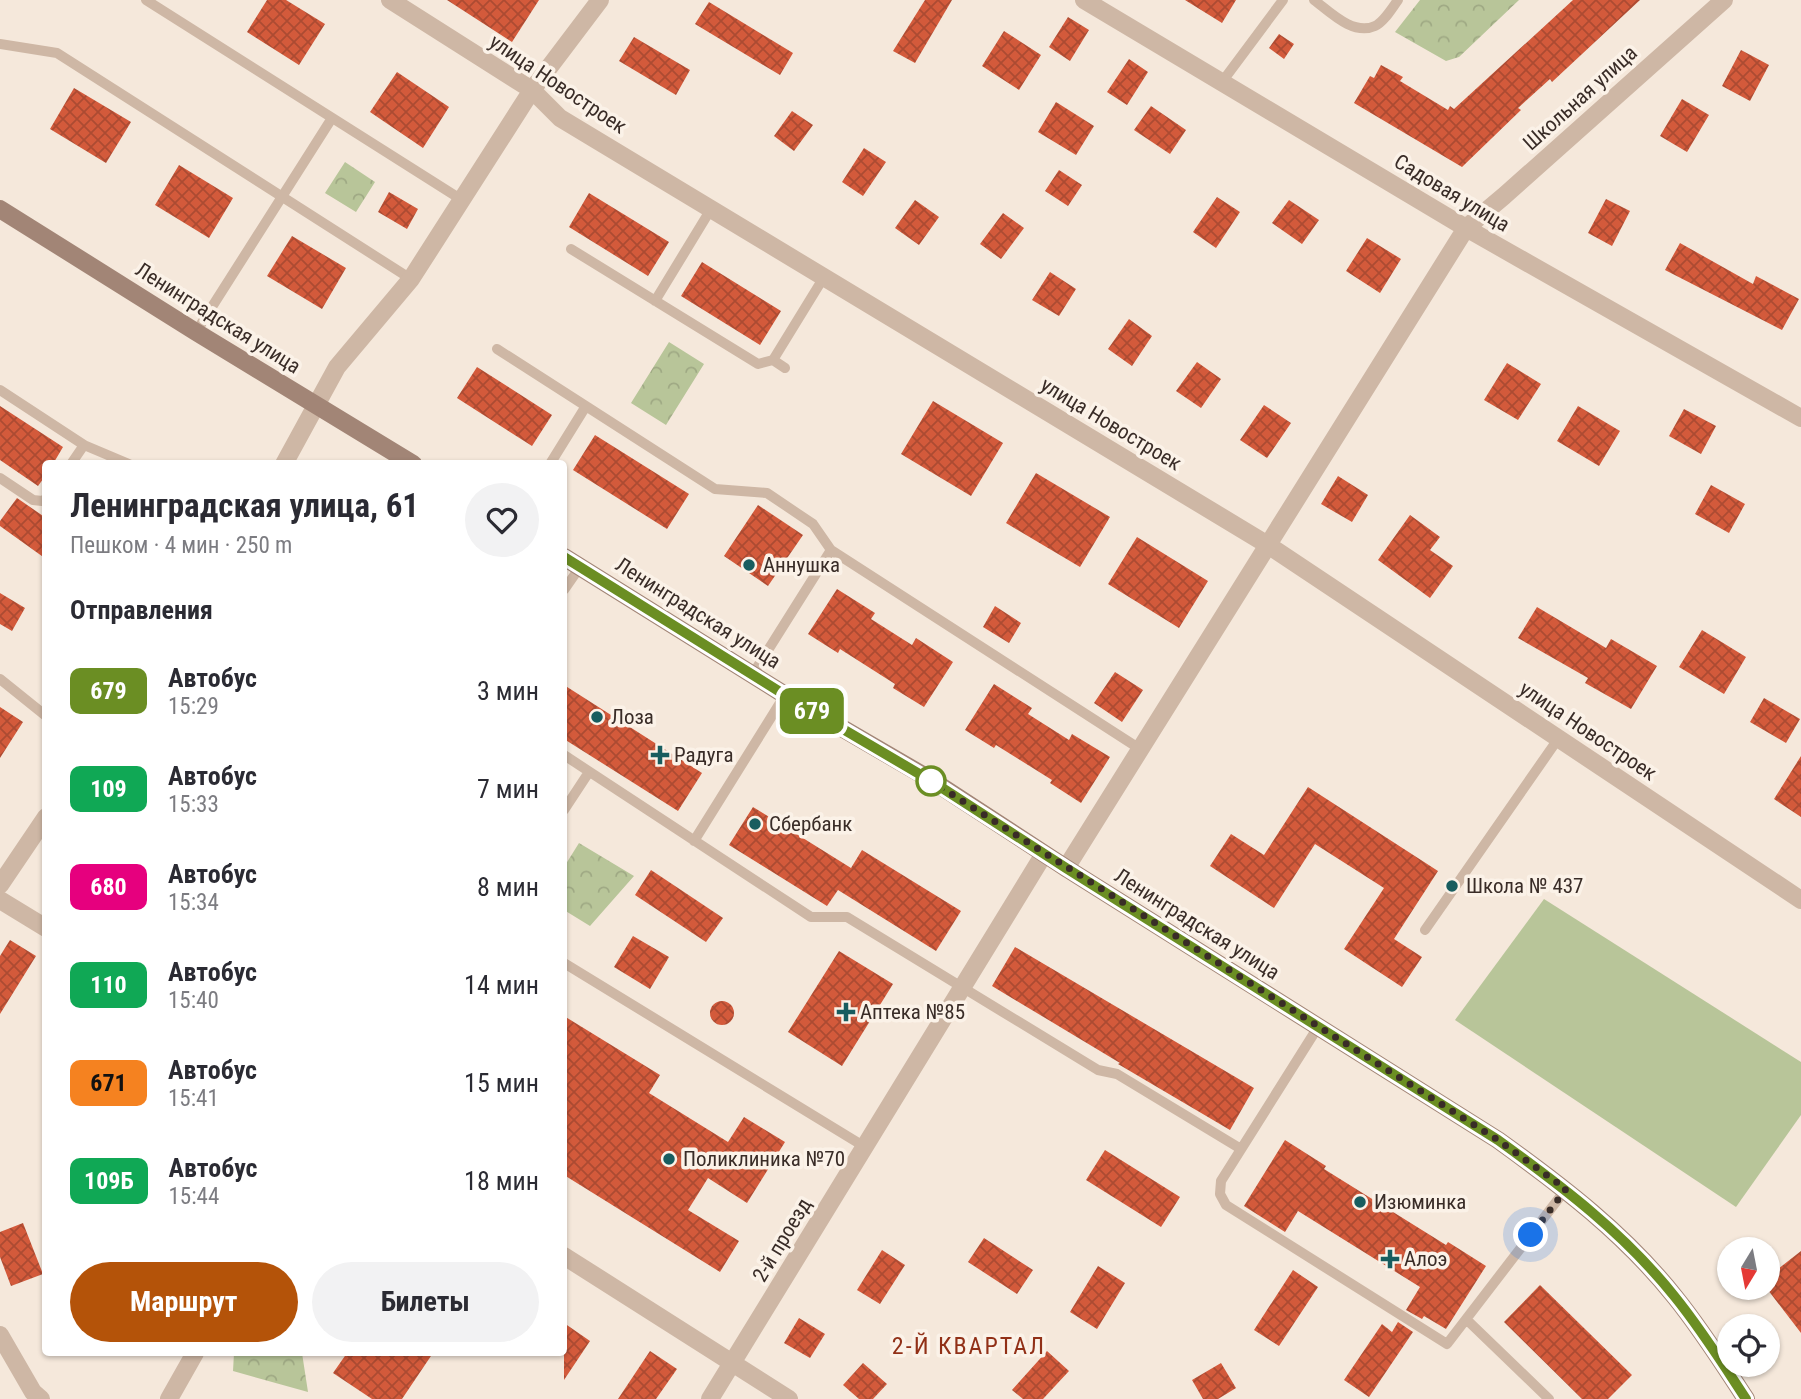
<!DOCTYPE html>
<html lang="ru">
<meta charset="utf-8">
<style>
:root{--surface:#fff;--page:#f2f2f3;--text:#2b2b33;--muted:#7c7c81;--accent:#b45309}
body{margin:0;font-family:"Roboto Condensed",sans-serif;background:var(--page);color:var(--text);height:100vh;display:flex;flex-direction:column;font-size:26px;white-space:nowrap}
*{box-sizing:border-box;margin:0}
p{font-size:23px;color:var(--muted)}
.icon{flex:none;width:38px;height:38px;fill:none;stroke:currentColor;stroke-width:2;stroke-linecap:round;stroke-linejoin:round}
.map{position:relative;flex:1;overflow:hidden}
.side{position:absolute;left:42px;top:460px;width:525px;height:896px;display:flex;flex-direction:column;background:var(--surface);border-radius:7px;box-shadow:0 2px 5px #0004}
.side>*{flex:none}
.badge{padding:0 14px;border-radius:10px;font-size:24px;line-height:46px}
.needle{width:46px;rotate:190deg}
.tools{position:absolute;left:1717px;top:1237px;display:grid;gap:14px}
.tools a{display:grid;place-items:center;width:63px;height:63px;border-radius:50%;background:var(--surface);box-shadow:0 2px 5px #0004;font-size:35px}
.you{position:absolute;width:35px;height:35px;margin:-18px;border:5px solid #fff;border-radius:50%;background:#1a73e8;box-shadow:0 0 0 10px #1a73e833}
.map>.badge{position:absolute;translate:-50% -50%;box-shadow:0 0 0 4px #fff}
h2{padding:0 28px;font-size:26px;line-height:63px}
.round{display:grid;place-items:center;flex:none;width:74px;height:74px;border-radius:37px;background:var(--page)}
.headline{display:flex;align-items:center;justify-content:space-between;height:119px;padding:0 28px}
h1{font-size:33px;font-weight:700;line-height:52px}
.primary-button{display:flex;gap:14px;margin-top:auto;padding:14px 28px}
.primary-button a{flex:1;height:80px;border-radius:42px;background:var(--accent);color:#fff;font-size:28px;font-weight:700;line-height:80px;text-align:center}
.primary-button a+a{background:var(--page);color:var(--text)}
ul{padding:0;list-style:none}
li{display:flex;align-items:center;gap:21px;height:98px;padding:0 28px}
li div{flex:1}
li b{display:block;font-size:26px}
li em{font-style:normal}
li .badge{min-width:77px;font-weight:700;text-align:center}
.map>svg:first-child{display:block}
.green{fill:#b8c599}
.forest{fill:url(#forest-crowns)}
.building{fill:url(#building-cross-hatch)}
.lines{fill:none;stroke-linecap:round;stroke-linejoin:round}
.lane{stroke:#ceb7a5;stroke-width:10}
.street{stroke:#ceb7a5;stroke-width:18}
.secondary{stroke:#a28576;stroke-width:18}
.line-casing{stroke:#fff;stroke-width:16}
.line{stroke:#6b8e23;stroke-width:10}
.walk{stroke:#392c27;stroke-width:7;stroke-dasharray:0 12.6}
.poi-dot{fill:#185d5f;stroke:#fbf2e8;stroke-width:2.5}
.stop-dot{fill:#fff;stroke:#6b8e23;stroke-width:3.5}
.labels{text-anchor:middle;stroke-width:7;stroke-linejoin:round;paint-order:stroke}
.street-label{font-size:21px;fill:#392c27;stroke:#fbf2e8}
.poi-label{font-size:21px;fill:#392c27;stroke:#fbf2e8;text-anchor:start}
.quarter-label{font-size:24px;letter-spacing:2px;fill:#913017;stroke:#fbf2e8}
</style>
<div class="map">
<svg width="1801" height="1399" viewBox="0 0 1801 1399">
<defs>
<pattern id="forest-crowns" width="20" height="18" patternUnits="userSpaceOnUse" patternTransform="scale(1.75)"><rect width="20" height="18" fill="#b8c599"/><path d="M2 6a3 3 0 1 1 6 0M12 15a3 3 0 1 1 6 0" fill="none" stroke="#9fa984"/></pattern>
<pattern id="building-cross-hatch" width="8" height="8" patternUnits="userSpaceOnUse" patternTransform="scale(1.75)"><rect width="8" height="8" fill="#d35a3b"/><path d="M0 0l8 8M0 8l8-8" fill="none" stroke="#ac4b32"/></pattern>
</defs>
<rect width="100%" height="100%" fill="#f5e8db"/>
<!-- green -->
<path class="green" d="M1544,899L1801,1062V1115L1736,1207L1455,1020Z"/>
<!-- forest -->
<path class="forest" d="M1420,0H1519L1459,57L1446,61L1395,32Z
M345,162L375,182L356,212L325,193Z
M669,342L704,364L666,425L631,403Z
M579,843L634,876L590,926L564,910V867Z
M234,1353H302L308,1392L233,1371Z"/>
<!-- building -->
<path class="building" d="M267,0H286L325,24L299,65L247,32Z
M447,0H539L512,42Z
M925,0H952L915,63L893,51Z
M1185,0H1236L1222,23Z
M1573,0H1640L1552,82L1550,79L1518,108L1521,110L1462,167L1354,103L1370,76L1374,78L1381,65L1403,77L1400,81L1448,110L1450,106L1454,109Z
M709,2L793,53L780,75L695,24Z
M1068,17L1089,30L1070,61L1049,47Z
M1004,31L1041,55L1019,90L982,66Z
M1279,34L1294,44L1284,59L1269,48Z
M634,37L690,70L676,95L619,61Z
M1741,50L1769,65L1750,101L1722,86Z
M1129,59L1148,72L1127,105L1107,92Z
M397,72L449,107L423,148L370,112Z
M74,88L131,122L106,163L50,129Z
M1682,99L1709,115L1687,152L1660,136Z
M1056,102L1094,126L1076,155L1038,132Z
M1151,106L1186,130L1170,154L1134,130Z
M792,111L813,125L794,151L774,136Z
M864,148L886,162L863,196L842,182Z
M179,165L233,198L209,238L155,205Z
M1059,170L1082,185L1068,206L1045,191Z
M389,192L418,209L407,229L378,212Z
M589,193L669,242L648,276L569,227Z
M1217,197L1240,212L1216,248L1193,232Z
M1606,199L1630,211L1612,246L1588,233Z
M915,200L939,217L919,245L895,228Z
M1289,200L1319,220L1302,244L1272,223Z
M1003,213L1024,228L1001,259L980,244Z
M292,236L346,268L322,309L267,276Z
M1367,238L1401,259L1380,293L1346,271Z
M1680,243L1753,284L1756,276L1799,299L1782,330L1665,270Z
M702,262L781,311L760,345L681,296Z
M1050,272L1076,289L1059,316L1032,300Z
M1129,319L1152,336L1132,366L1108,349Z
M1197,362L1221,379L1201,408L1176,391Z
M1507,363L1541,384L1518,420L1484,400Z
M477,367L552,415L532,446L457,398Z
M933,401L1003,443L971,496L901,454Z
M1264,405L1291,423L1267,458L1240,440Z
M0,406L63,447L53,464H46V475L38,486L0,460Z
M1578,406L1620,431L1599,466L1557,441Z
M1684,409L1716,426L1701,454L1669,436Z
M595,435L689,494L667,529L573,470Z
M1036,473L1110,517L1080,567L1006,523Z
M1338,476L1368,495L1352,522L1321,504Z
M1711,485L1745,504L1729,533L1695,514Z
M17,498L46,518V559L0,526V521Z
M758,505L803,535L768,586L724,556Z
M1410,515L1440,537L1430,550L1453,566L1430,598L1378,560Z
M1137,537L1208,581L1179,628L1108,584Z
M837,589L875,613L871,619L912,645L916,638L953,662L924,707L893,688L895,684L840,649L838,653L808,634Z
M0,593L25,608L12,631L0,624Z
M995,606L1021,623L1009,643L983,627Z
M1537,607L1606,648L1611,639L1657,666L1631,709L1585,683L1588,678L1518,638Z
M1702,630L1746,657L1724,694L1679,667Z
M1115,672L1143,690L1122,722L1094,703Z
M994,684L1032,708L1028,714L1069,740L1072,734L1110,757L1081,803L1050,783L1052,780L996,745L994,748L965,730Z
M564,685L702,773L678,811L564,739Z
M1764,698L1800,719L1786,743L1750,722Z
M0,707L23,722L0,758Z
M1801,756V817L1774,799Z
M1308,787L1438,871L1394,939L1422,957L1402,987L1344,949L1384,888L1315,844L1274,908L1210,866L1231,834L1264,855Z
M753,807L851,868L862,850L961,911L936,951L838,890L827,906L729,845Z
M651,870L723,918L706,942L635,895Z
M633,936L669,957L650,989L614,967Z
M10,940L36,956L0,1014V956Z
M1015,947L1254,1088L1230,1130L1118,1064L1120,1063L992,986Z
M839,951L893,984L842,1066L788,1032Z
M710 1013a12 12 0 1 1 24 0a12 12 0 1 1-24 0Z
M564,1016L660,1075L649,1093L728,1142L744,1117L785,1142L747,1203L708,1178L688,1210L739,1241L720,1272L564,1175Z
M1285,1140L1326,1166L1324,1169L1446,1245L1448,1242L1486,1266L1446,1329L1424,1316L1422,1319L1406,1310L1420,1287L1298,1211L1285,1232L1244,1206Z
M1105,1150L1180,1197L1161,1227L1086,1180Z
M23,1223L43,1274L11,1286L0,1257V1232Z
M984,1238L1033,1270L1017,1294L968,1262Z
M882,1250L905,1265L880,1304L857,1290Z
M1801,1251V1333L1768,1290V1277Z
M1098,1266L1125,1283L1097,1329L1070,1312Z
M1293,1270L1318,1287L1279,1346L1254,1330Z
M1540,1285L1632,1375L1608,1399H1582L1504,1322Z
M799,1318L825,1334L810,1358L784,1343Z
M1398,1322L1413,1332L1369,1397L1344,1380L1382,1324L1392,1332Z
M564,1323L590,1341L564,1380Z
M650,1351L677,1369L656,1399H618Z
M1047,1351L1069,1371L1043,1399H1023L1012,1390Z
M347,1353H433L402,1399H372L333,1373Z
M863,1363L887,1384L873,1399H859L843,1385Z
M1221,1363L1236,1388L1218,1399H1203L1192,1380Z"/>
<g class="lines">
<!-- lane -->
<path class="lane" d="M146,0L462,200
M1314,0C1330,12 1353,36 1375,26C1384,22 1392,8 1398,0
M0,44L57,53L411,279
M1222,82L1283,0
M571,249L758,364L773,360L785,368
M655,301L711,209
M196,332L332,118
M497,349L715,489L767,493L813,524L831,550L1140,749
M773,360L824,277
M0,390L84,445L129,464
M71,464L84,445
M550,464L586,406
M0,478L33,500L42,501L46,499
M564,590L580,567
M753,674L831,550
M0,679L46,716
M564,755L811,917H847L1098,1070L1117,1074L1241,1149
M564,810L589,772
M694,841L785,695
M1425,930L1558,739
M564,963L865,1147
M1318,1027L1221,1181L1220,1194L1226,1205L1447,1344L1566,1189
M1467,1320L1549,1399"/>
<!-- street -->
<path class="street" d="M390,0L532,90L560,118L1268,545L1801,900
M1084,0L1466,228L1801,418
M284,464L337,367L411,279L532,90L600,0
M1066,868L1466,228L1504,196L1724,0
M0,885L46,817
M0,900L46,928
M564,1256L789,1399
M0,1335L33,1392L41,1399
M169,1399L195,1353
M710,1399L1044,854"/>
<!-- secondary -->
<path class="secondary" d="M0,209L196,332L413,464
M564,557L785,695L933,781L1066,868L1498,1140C1562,1186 1625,1234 1675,1297C1701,1329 1723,1364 1746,1399"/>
</g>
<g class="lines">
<!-- line casing -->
<g class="line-casing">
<path id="line" d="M564,557L785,695L933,782L1066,868L1498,1140C1563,1187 1625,1234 1675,1297C1701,1329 1723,1364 1746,1399"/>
</g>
<!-- line -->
<use href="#line" class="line"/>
<!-- walk -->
<path class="walk" d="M931,781L1498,1140L1566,1189L1531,1235"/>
</g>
<!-- markers -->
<g class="poi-dot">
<circle cx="749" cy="565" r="7"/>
<circle cx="597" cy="717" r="7"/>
<path d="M656.5 744.5h7v7h7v7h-7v7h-7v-7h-7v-7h7z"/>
<circle cx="755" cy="824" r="7"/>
<circle cx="1452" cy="886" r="7"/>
<path d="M842.5 1001.5h7v7h7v7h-7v7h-7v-7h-7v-7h7z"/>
<circle cx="669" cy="1159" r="7"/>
<circle cx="1360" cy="1202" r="7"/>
<path d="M1386.5 1248.5h7v7h7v7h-7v7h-7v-7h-7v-7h7z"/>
</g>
<circle class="stop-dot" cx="931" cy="781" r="14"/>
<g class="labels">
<!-- street labels -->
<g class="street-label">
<text transform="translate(558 84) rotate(34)" y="7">улица Новостроек</text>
<text transform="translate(1580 98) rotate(-42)" y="7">Школьная улица</text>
<text transform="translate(1452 193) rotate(31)" y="7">Садовая улица</text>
<text transform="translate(218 318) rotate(32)" y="7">Ленинградская улица</text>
<text transform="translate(1111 424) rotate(31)" y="7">улица Новостроек</text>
<text transform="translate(698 613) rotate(32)" y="7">Ленинградская улица</text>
<text transform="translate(1588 731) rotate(34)" y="7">улица Новостроек</text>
<text transform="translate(1197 924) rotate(32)" y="7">Ленинградская улица</text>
<text transform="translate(782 1240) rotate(-59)" y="7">2-й проезд</text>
</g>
<!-- poi labels -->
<g class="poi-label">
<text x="763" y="572">Аннушка</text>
<text x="611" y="724">Лоза</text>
<text x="674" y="762">Радуга</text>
<text x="769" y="831">Сбербанк</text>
<text x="1466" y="893">Школа № 437</text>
<text x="860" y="1019">Аптека №85</text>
<text x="683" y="1166">Поликлиника №70</text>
<text x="1374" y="1209">Изюминка</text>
<text x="1404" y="1266">Алоэ</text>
</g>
<!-- quarter labels -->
<g class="quarter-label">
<text x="969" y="1354">2-Й КВАРТАЛ</text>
</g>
</g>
</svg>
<div class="tools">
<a><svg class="needle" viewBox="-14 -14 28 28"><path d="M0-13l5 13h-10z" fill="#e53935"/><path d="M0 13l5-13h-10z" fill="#7c7c81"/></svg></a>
<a><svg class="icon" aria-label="locate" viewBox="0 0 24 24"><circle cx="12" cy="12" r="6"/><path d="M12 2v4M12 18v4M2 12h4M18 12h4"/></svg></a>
</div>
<div class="you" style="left:1531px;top:1235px"></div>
<b class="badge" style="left:812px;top:711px;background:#6b8e23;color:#fff">679</b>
<section class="side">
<div class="headline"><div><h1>Ленинградская улица, 61</h1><p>Пешком · 4 мин · 250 m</p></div><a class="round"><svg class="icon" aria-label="heart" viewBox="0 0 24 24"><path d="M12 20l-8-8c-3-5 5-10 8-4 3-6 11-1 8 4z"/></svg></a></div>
<h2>Отправления</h2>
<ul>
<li><span class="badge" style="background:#6b8e23;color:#fff">679</span><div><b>Автобус</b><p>15:29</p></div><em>3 мин</em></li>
<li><span class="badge" style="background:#10a855;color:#fff">109</span><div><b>Автобус</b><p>15:33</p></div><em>7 мин</em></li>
<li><span class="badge" style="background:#e6007e;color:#fff">680</span><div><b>Автобус</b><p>15:34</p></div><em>8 мин</em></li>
<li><span class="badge" style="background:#10a855;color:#fff">110</span><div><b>Автобус</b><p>15:40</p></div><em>14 мин</em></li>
<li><span class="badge" style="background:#f58220;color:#111">671</span><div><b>Автобус</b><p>15:41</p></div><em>15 мин</em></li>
<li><span class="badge" style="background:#10a855;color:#fff">109Б</span><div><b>Автобус</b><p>15:44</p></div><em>18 мин</em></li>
</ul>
<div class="primary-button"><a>Маршрут</a><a>Билеты</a></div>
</section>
</div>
